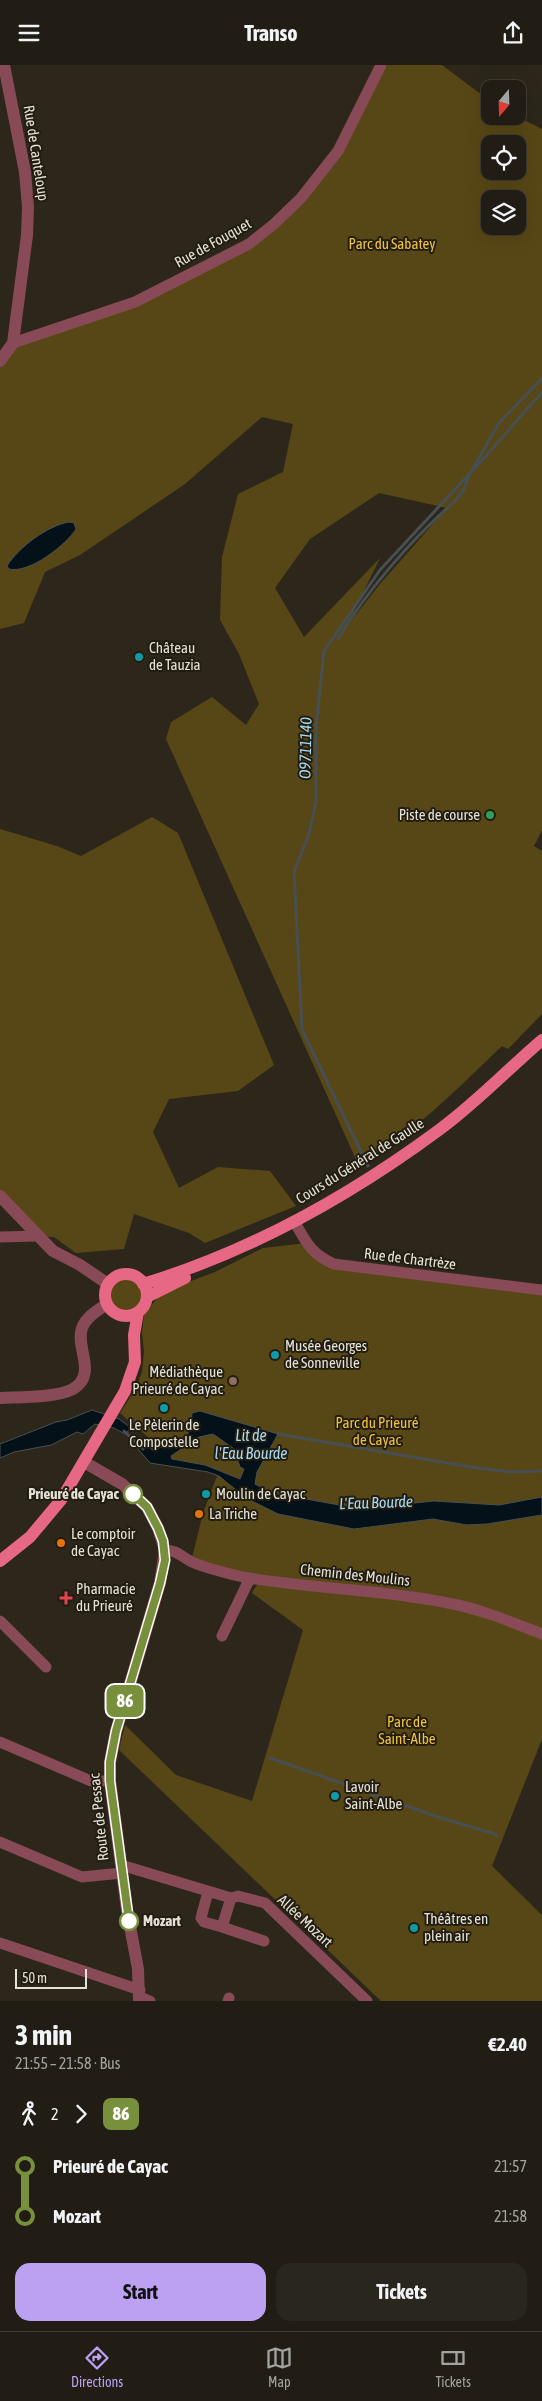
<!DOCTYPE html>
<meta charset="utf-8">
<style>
:root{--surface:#211d14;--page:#29261d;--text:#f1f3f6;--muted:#a2a2a0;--line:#3e3b34;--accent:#bca0f2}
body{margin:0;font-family:"Asap Condensed",sans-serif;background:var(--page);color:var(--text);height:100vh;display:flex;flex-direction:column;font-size:19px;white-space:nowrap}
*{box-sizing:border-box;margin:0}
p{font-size:16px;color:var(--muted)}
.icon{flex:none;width:28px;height:28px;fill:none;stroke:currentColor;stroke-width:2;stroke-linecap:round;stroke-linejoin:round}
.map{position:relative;height:1936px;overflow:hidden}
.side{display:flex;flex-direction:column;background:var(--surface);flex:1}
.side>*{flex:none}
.badge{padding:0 10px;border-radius:8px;font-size:18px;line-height:32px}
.needle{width:32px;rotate:199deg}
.buttons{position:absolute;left:481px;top:15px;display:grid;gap:10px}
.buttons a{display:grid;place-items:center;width:45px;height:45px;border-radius:10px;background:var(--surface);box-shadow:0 5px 20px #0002,0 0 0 1px var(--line);font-size:25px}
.scale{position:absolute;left:15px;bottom:12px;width:72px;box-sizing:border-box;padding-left:5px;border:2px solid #e4e1d8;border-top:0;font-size:14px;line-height:18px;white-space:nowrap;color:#e4e1d8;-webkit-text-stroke:4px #221d10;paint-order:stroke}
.map>.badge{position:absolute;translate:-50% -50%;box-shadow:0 0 0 2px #fff}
.legs{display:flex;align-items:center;gap:8px;height:55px;padding:0 15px;font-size:16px}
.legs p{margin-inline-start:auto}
.headline{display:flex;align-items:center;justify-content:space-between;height:85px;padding:0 15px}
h1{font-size:28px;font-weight:700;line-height:38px}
.primary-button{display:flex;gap:10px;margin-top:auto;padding:10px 15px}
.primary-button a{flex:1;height:58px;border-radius:15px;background:var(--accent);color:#111;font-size:20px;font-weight:700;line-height:58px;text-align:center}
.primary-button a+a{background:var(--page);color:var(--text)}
ul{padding:0 15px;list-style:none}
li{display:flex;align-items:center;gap:18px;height:50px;font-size:19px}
li i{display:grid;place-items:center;width:8px;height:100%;margin:0 6px;background:currentColor}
li i::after{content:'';width:12px;height:12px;margin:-6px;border:4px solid;border-radius:50%;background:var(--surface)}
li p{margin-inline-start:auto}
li:first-child i{background:linear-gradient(#0000 50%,currentColor 0)}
li:last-child i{background:linear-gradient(currentColor 50%,#0000 0)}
header{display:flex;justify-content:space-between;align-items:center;height:65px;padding:0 15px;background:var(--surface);font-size:22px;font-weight:700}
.menu{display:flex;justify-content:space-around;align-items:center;height:70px;border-top:1px solid var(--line);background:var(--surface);font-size:14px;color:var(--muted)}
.menu a{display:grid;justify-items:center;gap:2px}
.menu .on{color:var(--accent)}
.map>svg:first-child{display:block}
.green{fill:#584716;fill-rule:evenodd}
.water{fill:#041118;stroke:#474f52;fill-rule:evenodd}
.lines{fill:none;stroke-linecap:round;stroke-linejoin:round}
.stream{stroke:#474f52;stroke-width:3}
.minor{stroke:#874a56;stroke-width:11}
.tertiary{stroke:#874a56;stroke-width:12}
.primary{stroke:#e66884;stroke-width:12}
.line-1-casing{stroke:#fff;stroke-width:11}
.line-1{stroke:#78903c;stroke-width:8}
.culture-dot{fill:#0f9aa8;stroke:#221d10;stroke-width:2}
.leisure-dot{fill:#2e9e5b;stroke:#221d10;stroke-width:2}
.education-dot{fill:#8d6e63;stroke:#221d10;stroke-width:2}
.stop-1-dot{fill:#fff;stroke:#78903c;stroke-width:2.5}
.food-dot{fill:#e8710a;stroke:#221d10;stroke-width:2}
.health-dot{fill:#e0444e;stroke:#221d10;stroke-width:2}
.labels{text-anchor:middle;stroke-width:4;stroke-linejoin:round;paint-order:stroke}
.street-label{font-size:15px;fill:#e4e1d8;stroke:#221d10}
.park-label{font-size:15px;fill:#f2c439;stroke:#221d10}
.poi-label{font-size:15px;fill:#e4e1d8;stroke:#221d10;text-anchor:start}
.stop-label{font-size:15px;font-weight:bold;fill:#e4e1d8;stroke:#221d10;text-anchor:end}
.water-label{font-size:16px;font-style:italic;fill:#a8d9f2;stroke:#221d10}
</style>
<header><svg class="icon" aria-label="menu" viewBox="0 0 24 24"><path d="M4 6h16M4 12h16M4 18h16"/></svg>Transo<svg class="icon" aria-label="share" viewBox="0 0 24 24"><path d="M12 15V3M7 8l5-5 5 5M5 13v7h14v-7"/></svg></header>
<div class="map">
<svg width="542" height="1936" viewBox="0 0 542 1936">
<rect width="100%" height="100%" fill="#2c271a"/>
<!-- green -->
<path class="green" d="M381,0H442L490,36V51H516L542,64V765L534,781L542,786V949L508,984L502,981C457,1024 413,1069 359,1101L166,674L171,657L212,632L246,660L259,639L239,589L220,555L222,492L238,429L283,407L293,359L262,352L185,419L80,490L45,507L24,558L0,564V296L13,278L135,237L274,159L338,86ZM490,79H518V106H490ZM490,134H518V161H490ZM379,428L447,443L380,519L347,561L380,493L304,572L275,523L310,474Z
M152,752L178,768L274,1000L238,1026L169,1034L153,1067L179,1123L218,1102L270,1106L296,1141L205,1178L189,1168L134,1149L124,1184L76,1188L54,1172L38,1171L0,1131V764L57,781L81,791Z
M306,1178L320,1193L542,1225V1674L492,1801L542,1850V1936H381L119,1685L125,1660L176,1710L252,1736L303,1565L252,1528L258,1518L191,1497L203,1448L217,1411L208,1407L150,1398L138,1384L149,1373L120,1348L135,1325L142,1307L144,1287L142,1267L144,1250L162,1227L215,1207L263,1183Z
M110 1230a16 16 0 1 1 32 0a16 16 0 1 1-32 0Z"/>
<!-- water -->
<path class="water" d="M69,457L74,458L76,464C66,480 29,509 9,504L7,501C19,482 47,461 69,457Z
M92,1345L119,1354L131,1363L125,1369L114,1363L95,1359L83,1369L77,1367L51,1380L14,1387L0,1393V1379L56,1357L67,1355Z
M200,1346L278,1369L257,1407L255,1419L272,1428L345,1441L376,1442L434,1436L499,1440L542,1432V1450L487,1459L467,1460L433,1454L354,1464L278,1449L246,1433L219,1411L208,1407L150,1398L138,1384L145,1378L152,1385L180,1377L185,1373L191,1363L192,1348ZM213,1369L233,1383L240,1402L244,1404L240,1414L205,1400L172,1394L171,1391L199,1372Z"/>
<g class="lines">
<!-- stream -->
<path class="stream" d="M472,405L499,358L542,313
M338,574C367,525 412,474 455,436L463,426L469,411
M368,1101L302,965L294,807L309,769L316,737V661L324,586L380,505L485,392L542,327
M124,1366L143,1384
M278,1369L471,1402L510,1407L542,1406
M270,1693L441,1753L492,1768L498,1771"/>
<!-- minor -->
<path class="minor" d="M13,278L135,237L249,179L274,159L301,133L338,86L381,0
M294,1156C306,1177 311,1189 334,1199L542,1225
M0,1172L38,1171
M165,1485C177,1485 182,1492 192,1497C208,1504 226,1508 243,1512C311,1524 380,1524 448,1538C481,1544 511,1557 542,1569
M0,1556L46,1602
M222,1571L250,1513
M0,1677L91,1716H110
M0,1777L82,1812L122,1808
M121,1800L231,1833L238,1831L265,1838L367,1936
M208,1827L201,1853L204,1857L222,1862L231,1833
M222,1862L264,1876
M0,1878L140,1925
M140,1932L150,1936
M228,1936L229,1933"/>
<!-- tertiary -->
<path class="tertiary" d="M0,296L13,278L27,170L28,142L25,107L4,0
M0,1131L53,1186L80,1200L108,1219
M0,1333C20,1332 56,1333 73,1324C98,1309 75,1283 82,1263C86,1252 98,1245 107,1239
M84,1397L122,1419L147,1442L158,1463L165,1485L160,1518L116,1666L110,1697V1716L127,1845L138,1904L139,1936"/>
<!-- primary -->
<path class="primary" d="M105 1230a21 21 0 1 1 42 0a21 21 0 1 1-42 0Z
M143,1219C249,1187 351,1130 439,1065C476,1038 508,1004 542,975
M147,1232L185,1213
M0,1496L30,1472L61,1435L125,1326L135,1297L134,1270L138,1247"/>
</g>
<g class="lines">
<!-- line-1 casing -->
<g class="line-1-casing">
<path id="line-1" d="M129,1856L110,1716V1697L116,1666L160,1518L165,1495L163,1476L158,1463L147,1442L133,1429"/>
</g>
<!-- line-1 -->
<use href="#line-1" class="line-1"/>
</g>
<!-- markers -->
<g class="culture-dot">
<circle cx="139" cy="592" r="5"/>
<circle cx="275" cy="1290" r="5"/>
<circle cx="164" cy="1343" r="5"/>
<circle cx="206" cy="1429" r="5"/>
<circle cx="335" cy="1731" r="5"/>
<circle cx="414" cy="1863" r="5"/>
</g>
<circle class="leisure-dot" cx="490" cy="750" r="5"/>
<circle class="education-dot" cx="233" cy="1316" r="5"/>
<g class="stop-1-dot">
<circle cx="133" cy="1429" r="9"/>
<circle cx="129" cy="1856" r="9"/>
</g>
<g class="food-dot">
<circle cx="199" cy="1449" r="5"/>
<circle cx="61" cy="1478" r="5"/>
</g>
<path class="health-dot" d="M63.5 1525.5h5v5h5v5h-5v5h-5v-5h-5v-5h5z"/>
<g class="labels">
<!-- street labels -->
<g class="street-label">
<text transform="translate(36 88) rotate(81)" y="5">Rue de Canteloup</text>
<text transform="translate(213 178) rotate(-29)" y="5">Rue de Fouquet</text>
<text transform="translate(360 1096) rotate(-32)" y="5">Cours du Général de Gaulle</text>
<text transform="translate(410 1194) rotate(7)" y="5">Rue de Chartrèze</text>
<text transform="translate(355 1510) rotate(6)" y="5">Chemin des Moulins</text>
<text transform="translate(99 1752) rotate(-96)" y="5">Route de Pessac</text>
<text transform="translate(305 1856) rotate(43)" y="5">Allée Mozart</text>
</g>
<!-- park labels -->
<g class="park-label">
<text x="392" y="184">Parc du Sabatey</text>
<text x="377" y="1363">Parc du Prieuré<tspan x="377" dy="17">de Cayac</tspan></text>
<text x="407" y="1662">Parc de<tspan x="407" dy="17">Saint-Albe</tspan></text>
</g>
<!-- poi labels -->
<g class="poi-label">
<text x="149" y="588">Château<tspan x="149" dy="17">de Tauzia</tspan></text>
<text x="480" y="755" text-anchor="end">Piste de course</text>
<text x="285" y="1286">Musée Georges<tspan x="285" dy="17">de Sonneville</tspan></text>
<text x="223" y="1312" text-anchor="end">Médiathèque<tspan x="223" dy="17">Prieuré de Cayac</tspan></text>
<text x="164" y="1365" text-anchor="middle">Le Pèlerin de<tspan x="164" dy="17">Compostelle</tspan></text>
<text x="216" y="1434">Moulin de Cayac</text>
<text x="209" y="1454">La Triche</text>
<text x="71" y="1474">Le comptoir<tspan x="71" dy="17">de Cayac</tspan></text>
<text x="76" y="1529">Pharmacie<tspan x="76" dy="17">du Prieuré</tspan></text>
<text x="345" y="1727">Lavoir<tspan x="345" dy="17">Saint-Albe</tspan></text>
<text x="424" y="1859">Théâtres en<tspan x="424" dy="17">plein air</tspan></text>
</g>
<!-- stop labels -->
<g class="stop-label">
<text x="119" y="1434">Prieuré de Cayac</text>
<text x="143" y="1861" text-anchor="start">Mozart</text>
</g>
<!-- water labels -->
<g class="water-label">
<text transform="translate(305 683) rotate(-89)" y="6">O9711140</text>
<text x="251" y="1376">Lit de<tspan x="251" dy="18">l'Eau Bourde</tspan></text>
<text transform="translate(376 1437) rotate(-2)" y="6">L'Eau Bourde</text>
</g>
</g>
</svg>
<div class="buttons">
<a><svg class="needle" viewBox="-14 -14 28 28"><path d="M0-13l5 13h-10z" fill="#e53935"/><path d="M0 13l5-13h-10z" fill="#a2a2a0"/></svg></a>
<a><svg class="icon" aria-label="locate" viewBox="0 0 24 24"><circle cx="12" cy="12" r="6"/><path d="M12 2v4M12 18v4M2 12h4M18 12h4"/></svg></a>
<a><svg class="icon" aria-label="layers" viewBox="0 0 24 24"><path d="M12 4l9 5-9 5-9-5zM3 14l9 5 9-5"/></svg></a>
</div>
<div class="scale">50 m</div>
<b class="badge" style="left:125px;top:1636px;background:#78903c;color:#fff">86</b>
</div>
<section class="side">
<div class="headline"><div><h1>3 min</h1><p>21:55 – 21:58 · Bus</p></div><b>€2.40</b></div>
<div class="legs"><svg class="icon" aria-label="walk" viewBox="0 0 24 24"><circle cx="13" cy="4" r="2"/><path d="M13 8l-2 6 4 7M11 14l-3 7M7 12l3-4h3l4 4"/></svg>2<svg class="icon" aria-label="forward" viewBox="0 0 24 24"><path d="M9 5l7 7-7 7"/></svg><b class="badge" style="background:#78903c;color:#fff">86</b></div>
<ul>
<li><i style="color:#78903c"></i><b>Prieuré de Cayac</b><p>21:57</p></li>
<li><i style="color:#78903c"></i><b>Mozart</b><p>21:58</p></li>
</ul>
<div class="primary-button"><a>Start</a><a>Tickets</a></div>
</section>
<nav class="menu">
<a class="on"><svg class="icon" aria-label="directions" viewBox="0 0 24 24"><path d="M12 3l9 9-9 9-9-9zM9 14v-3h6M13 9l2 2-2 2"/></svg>Directions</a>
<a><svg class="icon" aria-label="map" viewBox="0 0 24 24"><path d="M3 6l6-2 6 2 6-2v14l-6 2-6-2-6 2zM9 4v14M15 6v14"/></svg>Map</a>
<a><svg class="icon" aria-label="tickets" viewBox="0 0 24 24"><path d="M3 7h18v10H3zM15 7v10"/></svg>Tickets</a>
</nav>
